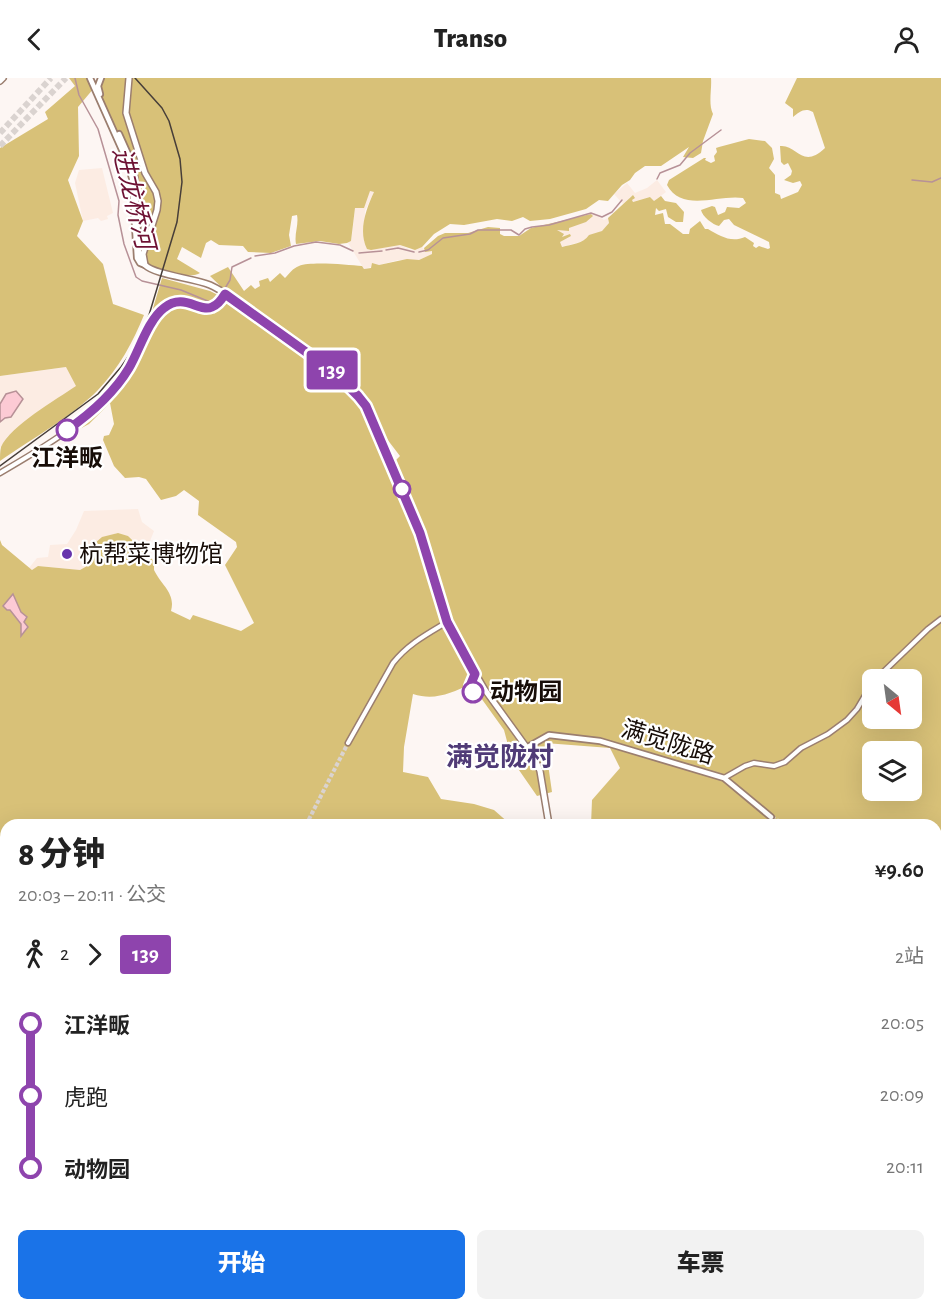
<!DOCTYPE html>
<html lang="zh">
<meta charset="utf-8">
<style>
:root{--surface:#fff;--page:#f2f2f2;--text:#222;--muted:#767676;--accent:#1a73e8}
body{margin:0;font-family:"Alegreya Sans","Noto Sans SC",sans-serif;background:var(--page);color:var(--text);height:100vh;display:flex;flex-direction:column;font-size:22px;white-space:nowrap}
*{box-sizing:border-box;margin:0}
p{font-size:20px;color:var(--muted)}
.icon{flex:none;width:33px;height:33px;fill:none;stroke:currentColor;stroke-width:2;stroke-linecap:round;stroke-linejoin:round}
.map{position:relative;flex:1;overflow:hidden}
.drawer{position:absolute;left:0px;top:741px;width:942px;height:492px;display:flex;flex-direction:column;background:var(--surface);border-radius:18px 18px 0 0;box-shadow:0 6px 24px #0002}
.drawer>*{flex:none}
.badge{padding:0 12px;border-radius:4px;font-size:21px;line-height:39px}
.needle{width:39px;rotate:151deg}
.buttons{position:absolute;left:862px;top:591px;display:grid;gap:12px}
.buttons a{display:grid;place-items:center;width:60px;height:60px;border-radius:9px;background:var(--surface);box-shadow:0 6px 24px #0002;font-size:30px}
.map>.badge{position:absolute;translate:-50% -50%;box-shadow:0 0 0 3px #fff}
.legs{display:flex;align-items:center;gap:9px;height:66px;padding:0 18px;font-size:20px}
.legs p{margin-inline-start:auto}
.overview{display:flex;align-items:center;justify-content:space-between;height:102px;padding:0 18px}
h1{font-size:33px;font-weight:800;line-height:45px}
.button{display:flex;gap:12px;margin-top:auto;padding:12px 18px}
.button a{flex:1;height:69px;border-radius:9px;background:var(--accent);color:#fff;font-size:24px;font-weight:800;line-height:69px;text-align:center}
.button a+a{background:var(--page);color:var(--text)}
ul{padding:0 18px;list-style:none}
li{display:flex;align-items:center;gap:21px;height:72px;font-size:22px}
li i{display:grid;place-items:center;width:9px;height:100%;margin:0 8px;background:currentColor}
li i::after{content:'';width:15px;height:15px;margin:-8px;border:4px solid;border-radius:50%;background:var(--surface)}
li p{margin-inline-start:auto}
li:first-child i{background:linear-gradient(#0000 50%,currentColor 0)}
li:last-child i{background:linear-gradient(currentColor 50%,#0000 0)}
header{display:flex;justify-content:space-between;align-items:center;height:78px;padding:0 18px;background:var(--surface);font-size:27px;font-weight:800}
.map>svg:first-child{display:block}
.built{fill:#fcece3}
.forest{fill:#d8c178;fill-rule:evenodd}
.water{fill:#fccad4;stroke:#b79197;stroke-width:1.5}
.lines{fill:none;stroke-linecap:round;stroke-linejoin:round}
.stream{stroke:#b79197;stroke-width:1.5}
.tertiary-tunnel{stroke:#dad3d0;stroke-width:4;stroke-dasharray:4 2;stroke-linecap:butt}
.secondary-tunnel{stroke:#dad3d0;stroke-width:4.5;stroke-dasharray:4.5 2;stroke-linecap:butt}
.trunk-tunnel{stroke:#dad3d0;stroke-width:6;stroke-dasharray:6 3;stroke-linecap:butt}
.tertiary-casing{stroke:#9b7e6f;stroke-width:7}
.secondary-casing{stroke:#9b7e6f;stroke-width:8}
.primary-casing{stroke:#9b7e6f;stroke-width:8}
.tertiary{stroke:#fff;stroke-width:4}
.secondary{stroke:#fff;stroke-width:4.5}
.primary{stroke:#fff;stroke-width:5}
.rail{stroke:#473e39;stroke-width:1.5}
.line-1-casing{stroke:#fff;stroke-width:14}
.line-1{stroke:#8e44ad;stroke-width:9}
.stop-1-dot{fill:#fff;stroke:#8e44ad;stroke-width:3}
.poi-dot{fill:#6635ac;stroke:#fff;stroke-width:2}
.labels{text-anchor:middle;stroke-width:4.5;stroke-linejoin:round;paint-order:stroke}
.stop-label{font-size:24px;font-weight:bold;fill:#170d08;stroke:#fff}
.poi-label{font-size:24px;fill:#170d08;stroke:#fff;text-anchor:start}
.street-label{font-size:24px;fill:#170d08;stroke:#fff}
.water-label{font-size:26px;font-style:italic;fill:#6e1234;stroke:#fff}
.quarter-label{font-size:27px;font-weight:bold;fill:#503b77;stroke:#fff}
</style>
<header><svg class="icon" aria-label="back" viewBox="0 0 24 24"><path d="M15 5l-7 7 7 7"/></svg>Transo<svg class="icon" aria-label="person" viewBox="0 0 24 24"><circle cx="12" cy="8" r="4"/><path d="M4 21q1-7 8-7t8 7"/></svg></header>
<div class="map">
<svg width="941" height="1233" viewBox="0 0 941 1233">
<rect width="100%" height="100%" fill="#fdf6f3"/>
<!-- built -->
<path class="built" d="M102,90L113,135L107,138L108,141L101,143L98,140L83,143L75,105L79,92Z
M657,102L666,114L654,123L650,119L632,124L633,117L623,126L614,116L627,105L635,115L647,110Z
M370,113L374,114L365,133L364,164L400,167L411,172L422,169L426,173H432V176L419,182H398L364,191L348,165L351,163L352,156L355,130Z
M593,135L604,142L608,140L609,145L602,153L580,164L561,169L549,149L586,136Z
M67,289L82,319L8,358L0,370V298Z
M138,431L142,444L154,453L146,473L128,458L117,455L94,466L87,488L80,492L39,488L32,492L29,490L37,480L48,479L50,467L67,466L76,452L84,433Z"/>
<!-- forest -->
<path class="forest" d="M69,0H88L94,10L78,29L79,78L68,102L83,143L77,158L103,186L113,226L144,237C133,264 119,290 98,312C74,337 30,362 0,383C0,378 0,373 1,369C10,348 57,321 76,308L66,289L0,298V70L48,41L45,34L75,8Z
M100,0H711C712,11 708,26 713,36L703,63L701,75L693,80L683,79L689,69L661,88H645L635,95L630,102L622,107L608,123L599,122L586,131L550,141L530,143L523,139L512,143L497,141L464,147L450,146L434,156L422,169L415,172L400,167L371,172L367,171C358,153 366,131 374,114L370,113L364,130H355L351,163L347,165L339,166L320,163L296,166C294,156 299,147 297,137L292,138L289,157L291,168L271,175L248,174L243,168L219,167L211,162L206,165L201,180L182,169L177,181L200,195C192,201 161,194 151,188C147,186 145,180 143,176L153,142L136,137L134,103L95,7Z
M797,0H941V1008L936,1014V747H591L592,722L620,690L610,670L545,665L552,714L537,718L512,682L504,652L471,606C451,615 435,623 413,616L404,669L403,694L428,699L441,721L474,726L494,732L511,747H6V1192H0V462L2,467L32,492L38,488L80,492L87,488L94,466L102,459L118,455L128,458L154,483V492C161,507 176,515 171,533L190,542L193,537L241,553L254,545L225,487L237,469L236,464L198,437L199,423L184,412L176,418L161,422L146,401L139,399L125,400L114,388L103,362L104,358L109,357L114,346L110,325L89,346L53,365L98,327L127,293L130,279L151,237L162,200L210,213L220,218C264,251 335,284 364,330L393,398L415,458L443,548L452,543C443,533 432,500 433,487L395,386V383L400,378L377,348L364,320L338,294L241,228L210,198L228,189L244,213L251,207L255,211L260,208L259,203L268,200L270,204L280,195L285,200C289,196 293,190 299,188C311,183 348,187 362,188L364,191L371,190L372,185L379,187L407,181L419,182L432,176V173L425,174L424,170L438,158L445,155H468L488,149L500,150V156L504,158H519L531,150L591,136L593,138L586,144L569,150V153L557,152L564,156L562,159L570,156L571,158L560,164L562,169C572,166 583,166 589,157L602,153L609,145L608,140L633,117L635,120L632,122L633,124L650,119L654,123L661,118L665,123L676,125L684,134L683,144H676L668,139L666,131L659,133L656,130L655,137L663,135L665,146H670L683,156H689L690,151L700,143L705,151H708C720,158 731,165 745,159L754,165L753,168L756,170L759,168L768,171L770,170L769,164L734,147L729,141L724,142L719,148C713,147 702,138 701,132L712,128L715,129L718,137L725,134L727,129L739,130L746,125L743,120C719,116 682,135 667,107L669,102L704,80H706L705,82L711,85L715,83L714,78L717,74L716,70L719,69L749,61L765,63L772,70L774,81L769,90L775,97V115L780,117L781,121L798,114L802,107L800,103L793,105L784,102L791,97L792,93L788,85L784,87L781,84L780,68C797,66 802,92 825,70L813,34C805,29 799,34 793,39V31L785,25ZM873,602H912V640H873ZM873,674H912V712H873Z
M936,1146L941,1148V1233H932L925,1230L924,1227H936Z
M188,1227H407L410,1233L414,1227H430V1233H401L393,1228L394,1233H188Z
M668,1227H764L775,1233H704L703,1230L692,1233H665Z
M794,1227H891L896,1233H795L790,1231Z"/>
<!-- water -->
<path class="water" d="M16,313L23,321L11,339L5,340L0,344V326L6,316Z
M13,516L21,534L27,539L24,544L28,549L21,558V546L10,532H7L3,528Z"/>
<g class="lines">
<!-- stream -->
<path class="stream" d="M75,0L79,17L98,51L119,123L118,137L124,166L136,199L142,203L181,212L210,224H216L221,217
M657,101L660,95L680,87L690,75L721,52
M912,102L932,104L941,100
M386,172L398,170L414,174
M419,174L428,172L443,160L470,156L478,152H511L519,157L525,151L532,149L549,147L591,135L602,139L612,134L622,122
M359,175L382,173
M255,178L275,175L294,168L316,164L340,167L353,173
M224,212L230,202L232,189L251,180
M532,1227L533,1228"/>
<!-- tertiary-tunnel -->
<path class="tertiary-tunnel" d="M306,747L348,665
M0,1038L6,1048"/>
<!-- secondary-tunnel -->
<path class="secondary-tunnel" d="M771,739L785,747
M936,816L941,817"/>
<!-- trunk-tunnel -->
<path class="trunk-tunnel" d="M0,55L51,0
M0,68L66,0"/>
<!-- tertiary casing -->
<g class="tertiary-casing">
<path id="tertiary" d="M0,395C46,368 98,339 127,292C138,275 146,246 161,232C183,212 198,236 212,229C218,226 222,221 225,216
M875,602L928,551L941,541
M348,665L393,585C408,566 427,556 447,544
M724,700L745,688L754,685L774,688L785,684L801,670L828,656L847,642L857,631L873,604
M936,1085L941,1084
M787,1233L792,1227"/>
</g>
<!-- secondary casing -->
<g class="secondary-casing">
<path id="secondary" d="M90,0L127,83L132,100L137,180L140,185L145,187
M100,16L98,8L101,0
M119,56L132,85L135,101L139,177L143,184
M137,142L152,143
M526,670L549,657L600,663L724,700L771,739
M770,1227L781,1233
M782,1227L792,1233"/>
</g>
<!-- primary casing -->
<g class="primary-casing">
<path id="primary" d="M129,0L126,35L145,95L156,114L158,123L157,132L143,176L145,187C155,197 193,200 210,207C228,215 244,229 260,240C297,266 339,291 366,328L420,455L438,519L455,561L485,612L535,681L540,693L549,747
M0,3L3,0
M63,1227L65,1233
M546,1233L550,1227"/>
</g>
<!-- tertiary -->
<use href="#tertiary" class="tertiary"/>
<!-- secondary -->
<use href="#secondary" class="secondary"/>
<!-- primary -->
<use href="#primary" class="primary"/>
<!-- rail -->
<path class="rail" d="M0,388L98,316L121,289L132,273L149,237L177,144L182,104L180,81L169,43L162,30L135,0"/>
</g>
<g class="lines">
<!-- line-1 casing -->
<g class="line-1-casing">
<path id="line-1" d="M67,352C90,336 114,315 129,290C139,273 148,242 164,230C184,214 199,235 212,229C218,227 222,221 225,216L334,294L358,318L366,328L420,455L447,544L475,596L470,608L473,614"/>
</g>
<!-- line-1 -->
<use href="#line-1" class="line-1"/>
</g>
<!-- markers -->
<g class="stop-1-dot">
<circle cx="67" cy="352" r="10"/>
<circle cx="402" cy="411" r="8"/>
<circle cx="473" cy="614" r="10"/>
</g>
<circle class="poi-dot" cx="67" cy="476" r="6"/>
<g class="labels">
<!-- stop labels -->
<g class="stop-label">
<text x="67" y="388">江洋畈</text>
<text x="490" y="622" text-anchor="start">动物园</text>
</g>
<!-- poi labels -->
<g class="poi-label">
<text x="79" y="484">杭帮菜博物馆</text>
</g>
<!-- street labels -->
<g class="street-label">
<text transform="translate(668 664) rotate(17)" y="8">满觉陇路</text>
</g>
<!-- water labels -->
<g class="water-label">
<text transform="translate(134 120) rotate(76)" y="9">进龙桥河</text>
</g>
<!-- quarter labels -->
<g class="quarter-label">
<text x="500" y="688">满觉陇村</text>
</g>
</g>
</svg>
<div class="buttons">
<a><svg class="needle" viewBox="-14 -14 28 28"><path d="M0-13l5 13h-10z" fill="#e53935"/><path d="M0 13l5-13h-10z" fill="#767676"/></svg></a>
<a><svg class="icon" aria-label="layers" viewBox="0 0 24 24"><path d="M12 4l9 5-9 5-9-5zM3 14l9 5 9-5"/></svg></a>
</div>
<b class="badge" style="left:332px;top:292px;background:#8e44ad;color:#fff">139</b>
<section class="drawer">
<div class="overview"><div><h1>8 分钟</h1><p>20:03 – 20:11 · 公交</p></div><b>¥9.60</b></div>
<div class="legs"><svg class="icon" aria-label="walk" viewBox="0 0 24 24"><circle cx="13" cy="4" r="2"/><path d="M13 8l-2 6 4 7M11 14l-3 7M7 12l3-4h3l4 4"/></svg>2<svg class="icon" aria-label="forward" viewBox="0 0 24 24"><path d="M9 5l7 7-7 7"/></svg><b class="badge" style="background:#8e44ad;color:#fff">139</b><p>2站</p></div>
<ul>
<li><i style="color:#8e44ad"></i><b>江洋畈</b><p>20:05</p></li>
<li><i style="color:#8e44ad"></i><span>虎跑</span><p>20:09</p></li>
<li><i style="color:#8e44ad"></i><b>动物园</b><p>20:11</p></li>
</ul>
<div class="button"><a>开始</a><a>车票</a></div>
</section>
</div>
